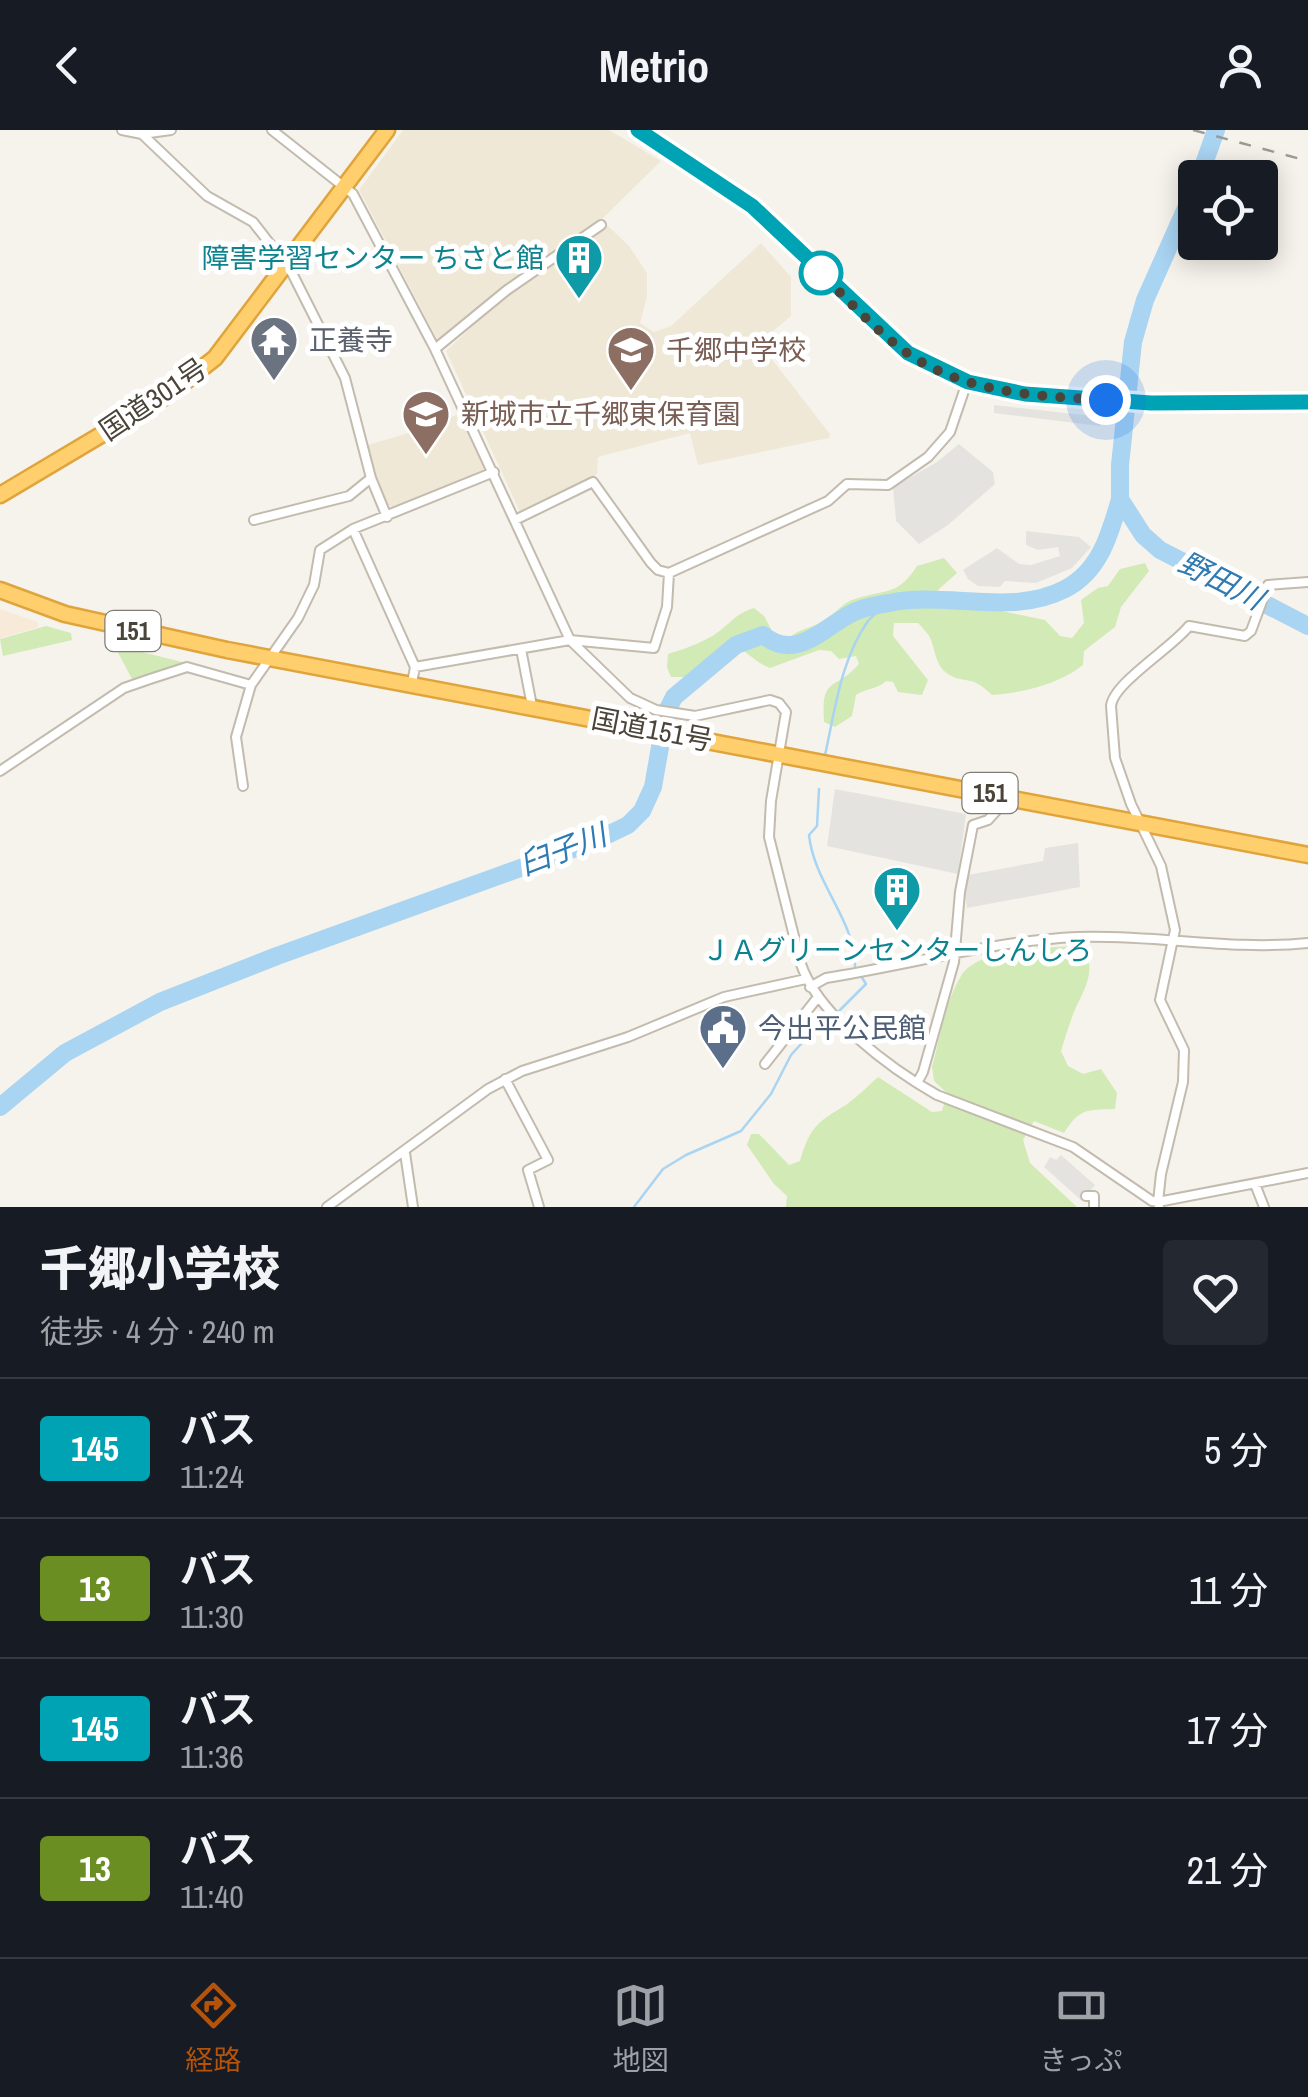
<!DOCTYPE html>
<html lang="ja">
<meta charset="utf-8">
<style>
:root{--surface:#171b24;--page:#242831;--text:#f1f3f6;--muted:#9ea1a6;--line:#363941;--accent:#b45309}
body{margin:0;font-family:"Archivo Narrow","Noto Sans JP",sans-serif;background:var(--page);color:var(--text);height:100vh;display:flex;flex-direction:column;font-size:38px;white-space:nowrap}
*{box-sizing:border-box;margin:0}
p{font-size:32px;color:var(--muted)}
.icon{flex:none;width:55px;height:55px;fill:none;stroke:currentColor;stroke-width:2;stroke-linecap:round;stroke-linejoin:round}
.map{position:relative;height:1077px;overflow:hidden}
.details{display:flex;flex-direction:column;background:var(--surface);flex:1}
.details>*{flex:none}
.badge{padding:0 20px;border-radius:8px;font-size:35px;line-height:65px}
.controls{position:absolute;left:1178px;top:30px;display:grid;gap:20px}
.controls a{display:grid;place-items:center;width:100px;height:100px;border-radius:10px;background:var(--surface);box-shadow:0 5px 25px #0003;font-size:50px}
.you{position:absolute;width:50px;height:50px;margin:-25px;border:8px solid #fff;border-radius:50%;background:#1a73e8;box-shadow:0 0 0 15px #1a73e833}
.map>.badge{position:absolute;translate:-50% -50%;box-shadow:0 0 0 5px #fff}
.round{display:grid;place-items:center;flex:none;width:105px;height:105px;border-radius:10px;background:var(--page)}
.head{display:flex;align-items:center;justify-content:space-between;height:170px;padding:0 40px}
h1{font-size:48px;font-weight:800;line-height:75px}
ul{padding:0;list-style:none}
li{display:flex;align-items:center;gap:30px;height:140px;padding:0 40px;border-top:2px solid var(--line)}
li div{flex:1}
li b{display:block;font-size:38px}
li em{font-style:normal}
li .badge{min-width:110px;font-weight:700;text-align:center}
header{display:flex;justify-content:space-between;align-items:center;height:130px;padding:0 40px;background:var(--surface);font-size:45px;font-weight:800}
.dock{display:flex;justify-content:space-around;align-items:center;height:140px;border-top:2px solid var(--line);background:var(--surface);font-size:28px;color:var(--muted)}
.dock a{display:grid;justify-items:center;gap:5px}
.dock .on{color:var(--accent)}
.map>svg:first-child{display:block}
.commercial{fill:#f7ead8}
.education{fill:#efe8d6}
.green{fill:#d2eab5}
.parking{fill:#e5e3e0}
.lines{fill:none;stroke-linecap:round;stroke-linejoin:round}
.stream{stroke:#a9d4f2;stroke-width:2.5}
.river{stroke:#a9d4f2;stroke-width:18}
.street-casing{stroke:#c2bbae;stroke-width:12}
.secondary-casing{stroke:#d6c79b;stroke-width:16}
.highway-casing{stroke:#e0a43c;stroke-width:19}
.street{stroke:#fff;stroke-width:8}
.secondary{stroke:#fff3cd;stroke-width:11}
.highway{stroke:#ffcf6e;stroke-width:14}
.rail{stroke:#9a9a9a;stroke-width:2.5;stroke-dasharray:12 12;stroke-linecap:butt}
.line-casing{stroke:#fff;stroke-width:22}
.line{stroke:#00a3b4;stroke-width:15}
.walk{stroke:#4b4439;stroke-width:10;stroke-dasharray:0 18}
.stop-dot{fill:#fff;stroke:#00a3b4;stroke-width:5}
.labels{text-anchor:middle;stroke-width:10;stroke-linejoin:round;paint-order:stroke}
.shield{fill:#fff;stroke:#817c74;stroke-width:2.5}
.shield-label{font-size:25px;font-weight:bold;fill:#4b4439}
.culture-label{font-size:28px;fill:#0d838f;stroke:#fff;text-anchor:end}
.worship-label{font-size:28px;fill:#5b616d;stroke:#fff;text-anchor:start}
.education-label{font-size:28px;fill:#785e54;stroke:#fff;text-anchor:start}
.street-label{font-size:28px;fill:#4b4439;stroke:#fff}
.service-label{font-size:28px;fill:#4e5e75;stroke:#fff;text-anchor:start}
.water-label{font-size:30px;font-style:italic;fill:#2e7ab2;stroke:#fff}
</style>
<header><svg class="icon" aria-label="back" viewBox="0 0 24 24"><path d="M15 5l-7 7 7 7"/></svg>Metrio<svg class="icon" aria-label="person" viewBox="0 0 24 24"><circle cx="12" cy="8" r="4"/><path d="M4 21q1-7 8-7t8 7"/></svg></header>
<div class="map">
<svg width="1308" height="1077" viewBox="0 0 1308 1077">
<rect width="100%" height="100%" fill="#f6f3ec"/>
<!-- commercial -->
<path class="commercial" d="M0,479L38,492V497L0,508Z"/>
<!-- education -->
<path class="education" d="M403,0H609L661,31L597,94L490,167L443,210L437,209L359,60Z
M607,95L629,116L647,143V166L640,193L654,202L671,196L761,113L791,147V186L759,213L830,304L829,308L698,335L690,303L598,327L597,344L524,383L520,382L446,221L513,158Z
M461,283L487,339L395,378L386,374L374,345L368,315L429,297Z"/>
<!-- green -->
<path class="green" d="M944,428L957,443L938,460L944,473L972,475L1045,490L1060,506L1072,508L1084,493L1081,470L1098,458L1108,456L1120,439L1145,433L1149,441L1121,477L1115,497L1084,521L1083,535C1060,554 1021,563 992,565C970,543 965,555 948,544C934,535 936,518 929,506C929,505 919,494 918,493H894L893,506L928,550L922,565L898,562L893,552L886,551C876,560 866,558 856,565L852,586L835,597L824,592C821,545 834,562 859,534L856,526L839,529L831,521L819,520L770,538C754,532 747,520 731,514L686,547H671L667,537L668,524C684,519 699,514 714,505C729,495 736,483 754,478L764,486L776,508L786,510C798,499 809,499 822,492C835,485 841,473 855,469C886,459 898,466 917,436Z
M46,496L71,503L72,510L3,526L0,509Z
M114,515L186,533L132,549Z
M1081,816C1099,839 1084,859 1074,882C1069,895 1065,908 1061,921L1068,936L1083,944L1101,939L1117,963L1115,979C1086,980 1080,978 1064,1003L1034,991L1023,1010L1030,1033L1077,1077H786L787,1066L774,1054L747,1015L751,1004H759L789,1035L800,1031C810,997 817,992 846,975C857,967 868,956 878,947L932,982L942,981L947,963L934,951L932,937C940,908 945,872 961,846C977,818 1051,817 1081,816Z"/>
<!-- parking -->
<path class="parking" d="M994,275L1101,287L1100,296L994,283Z
M959,314L993,342L995,354L948,395L919,414L896,391L893,357L937,332Z
M1026,401L1079,407L1091,417L1072,438L1036,453L1005,451L1000,457L978,456L968,449L963,440L997,418L1019,434L1031,435L1060,426L1058,417L1038,420L1026,415Z
M835,659L966,684L958,744L827,716Z
M1078,713L1080,757L967,778L965,762L968,745L1043,731L1045,718Z
M1061,1025L1095,1055L1082,1071L1044,1037L1050,1027L1056,1030Z"/>
<g class="lines">
<!-- stream -->
<path class="stream" d="M825,625C835,580 841,529 868,491C874,483 885,477 893,472
M819,659L817,696L809,705C814,753 855,790 855,836
M839,881L866,854L861,846
M634,1077L663,1039L686,1025L741,1001L771,964L791,925L823,890L832,888"/>
<!-- river -->
<path class="river" d="M1199,48L1216,0
M1195,58L1145,170L1133,212L1120,335V369L1143,405L1160,420L1308,496
M0,977L65,923L160,872L277,826L595,711L628,695L642,681L653,657L666,583L674,567L736,515L763,505C793,530 818,503 845,487C857,479 875,475 889,473C947,461 1011,487 1065,459C1100,441 1110,404 1120,369"/>
<!-- street casing -->
<g class="street-casing">
<path id="street" d="M122,0L142,4L171,0
M272,0L353,64L435,219L570,510L630,568L656,580L695,586L770,570L779,573L786,582L771,671L769,707L801,834C818,885 891,939 937,965L1073,1017L1152,1071L1158,1072L1159,1077
M142,4L207,66L253,92L291,141L345,248L371,348L387,387
M435,219L507,160L601,95
M254,390L349,366L371,348
M515,390L593,352L651,433L658,440L669,443L828,371L847,354L888,355L928,327L950,302L967,252
M353,399L415,537L412,553
M1308,452L1268,455L1251,501L1245,506L1189,496C1173,517 1113,553 1111,576L1115,628L1131,674L1161,736L1175,800L1160,870L1184,920L1183,952L1161,1044L1158,1072L1308,1043
M521,519L532,576
M415,537L570,510L654,518L667,477L669,443
M0,641L124,558L150,549L187,537L251,555
M243,656L236,607L251,555L298,488L314,455L320,420L353,399L494,342
M810,857L826,848C909,835 992,811 1077,807C1154,804 1231,821 1308,813
M765,934L818,867
M505,949L548,1030L528,1040L539,1077
M917,953L923,942L954,832L960,762L973,695L988,690L1007,669
M405,1023L413,1077
M1255,1054L1264,1077
M1086,1066H1094V1077
M327,1077L488,959L522,941L628,907L724,867L806,849"/>
</g>
<!-- secondary casing -->
<g class="secondary-casing">
<path id="secondary" d="M638,0L752,76L907,223L967,252L1025,264L1151,273L1308,272"/>
</g>
<!-- highway casing -->
<g class="highway-casing">
<path id="highway" d="M0,365L168,265L215,228L387,0
M0,460L65,484L227,520L1308,725"/>
</g>
<!-- street -->
<use href="#street" class="street"/>
<!-- secondary -->
<use href="#secondary" class="secondary"/>
<!-- highway -->
<use href="#highway" class="highway"/>
<!-- rail -->
<path class="rail" d="M1193,0L1308,31"/>
</g>
<g class="lines">
<!-- line casing -->
<g class="line-casing">
<path id="line" d="M638,0L752,76L908,223L968,252L1025,264L1151,273L1308,272"/>
</g>
<!-- line -->
<use href="#line" class="line"/>
<!-- walk -->
<path class="walk" d="M821,143L811,134C842,163 872,198 907,223C966,264 1038,266 1106,270"/>
</g>
<!-- icons -->
<defs>
<g id="building-pin" transform="scale(2.5)"><path d="M0 17L-7.5 6A9.5 9.5 0 1 1 7.5 6Z" fill="#0f9aa8" stroke="#fff"/><path d="M-4-6H4V6H1V3H-1V6H-4ZM-2.5-4.3h1.7v1.8h-1.7ZM.8-4.3h1.7v1.8H.8ZM-2.5-1h1.7V.8h-1.7ZM.8-1h1.7V.8H.8Z" fill="#fff"/></g>
<g id="temple-pin" transform="scale(2.5)"><path d="M0 17L-7.5 6A9.5 9.5 0 1 1 7.5 6Z" fill="#6b7280" stroke="#fff"/><path d="M0-6L5-2H3V0L6.5 2.5H4V6H1.5V3h-3V6H-4V2.5H-6.5L-3 0V-2H-5Z" fill="#fff"/></g>
<g id="school-pin" transform="scale(2.5)"><path d="M0 17L-7.5 6A9.5 9.5 0 1 1 7.5 6Z" fill="#8d6e63" stroke="#fff"/><path d="M0-5L7-2L0 1L-7-2ZM-4 1L0 2.5L4 1V4Q0 6-4 4Z" fill="#fff"/></g>
<g id="civic-pin" transform="scale(2.5)"><path d="M0 17L-7.5 6A9.5 9.5 0 1 1 7.5 6Z" fill="#5c6f8a" stroke="#fff"/><path d="M-.6-6.5H3V-4.5H.6V-3L4-1V1h2V6H-6V1h2V-1L-.6-3ZM-1.2 2.5V6h2.4V2.5Z" fill="#fff"/></g>
</defs>
<g fill-rule="evenodd">
<use href="#building-pin" x="579" y="128"/>
<use href="#temple-pin" x="274" y="210"/>
<use href="#school-pin" x="631" y="220"/>
<use href="#school-pin" x="426" y="284"/>
<use href="#building-pin" x="897" y="760"/>
<use href="#civic-pin" x="723" y="898"/>
</g>
<!-- markers -->
<circle class="stop-dot" cx="821" cy="143" r="20"/>
<g class="labels">
<!-- shield labels -->
<g class="shield">
<rect x="105.5" y="481" width="55" height="40" rx="8"/>
<rect x="962.5" y="643" width="55" height="40" rx="8"/>
</g>
<g class="shield-label">
<text x="133" y="510">151</text>
<text x="990" y="672">151</text>
</g>
<!-- culture labels -->
<g class="culture-label">
<text x="544" y="138">障害学習センター ちさと館</text>
<text x="897" y="830" text-anchor="middle">ＪＡグリーンセンターしんしろ</text>
</g>
<!-- worship labels -->
<g class="worship-label">
<text x="309" y="220">正養寺</text>
</g>
<!-- education labels -->
<g class="education-label">
<text x="666" y="230">千郷中学校</text>
<text x="461" y="294">新城市立千郷東保育園</text>
</g>
<!-- street labels -->
<g class="street-label">
<text transform="translate(153 269) rotate(-34)" y="10">国道301号</text>
<text transform="translate(652 599) rotate(11)" y="10">国道151号</text>
</g>
<!-- service labels -->
<g class="service-label">
<text x="758" y="908">今出平公民館</text>
</g>
<!-- water labels -->
<g class="water-label">
<text transform="translate(1221 451) rotate(27)" y="10">野田川</text>
<text transform="translate(563 720) rotate(-21)" y="10">臼子川</text>
</g>
</g>
</svg>
<div class="controls">
<a><svg class="icon" aria-label="locate" viewBox="0 0 24 24"><circle cx="12" cy="12" r="6"/><path d="M12 2v4M12 18v4M2 12h4M18 12h4"/></svg></a>
</div>
<div class="you" style="left:1106px;top:270px"></div>
</div>
<section class="details">
<div class="head"><div><h1>千郷小学校</h1><p>徒歩 · 4 分 · 240 m</p></div><a class="round"><svg class="icon" aria-label="heart" viewBox="0 0 24 24"><path d="M12 20l-8-8c-3-5 5-10 8-4 3-6 11-1 8 4z"/></svg></a></div>
<ul>
<li><span class="badge" style="background:#00a3b4;color:#fff">145</span><div><b>バス</b><p>11:24</p></div><em>5 分</em></li>
<li><span class="badge" style="background:#6b8e23;color:#fff">13</span><div><b>バス</b><p>11:30</p></div><em>11 分</em></li>
<li><span class="badge" style="background:#00a3b4;color:#fff">145</span><div><b>バス</b><p>11:36</p></div><em>17 分</em></li>
<li><span class="badge" style="background:#6b8e23;color:#fff">13</span><div><b>バス</b><p>11:40</p></div><em>21 分</em></li>
</ul>
</section>
<nav class="dock">
<a class="on"><svg class="icon" aria-label="directions" viewBox="0 0 24 24"><path d="M12 3l9 9-9 9-9-9zM9 14v-3h6M13 9l2 2-2 2"/></svg>経路</a>
<a><svg class="icon" aria-label="map" viewBox="0 0 24 24"><path d="M3 6l6-2 6 2 6-2v14l-6 2-6-2-6 2zM9 4v14M15 6v14"/></svg>地図</a>
<a><svg class="icon" aria-label="tickets" viewBox="0 0 24 24"><path d="M3 7h18v10H3zM15 7v10"/></svg>きっぷ</a>
</nav>
